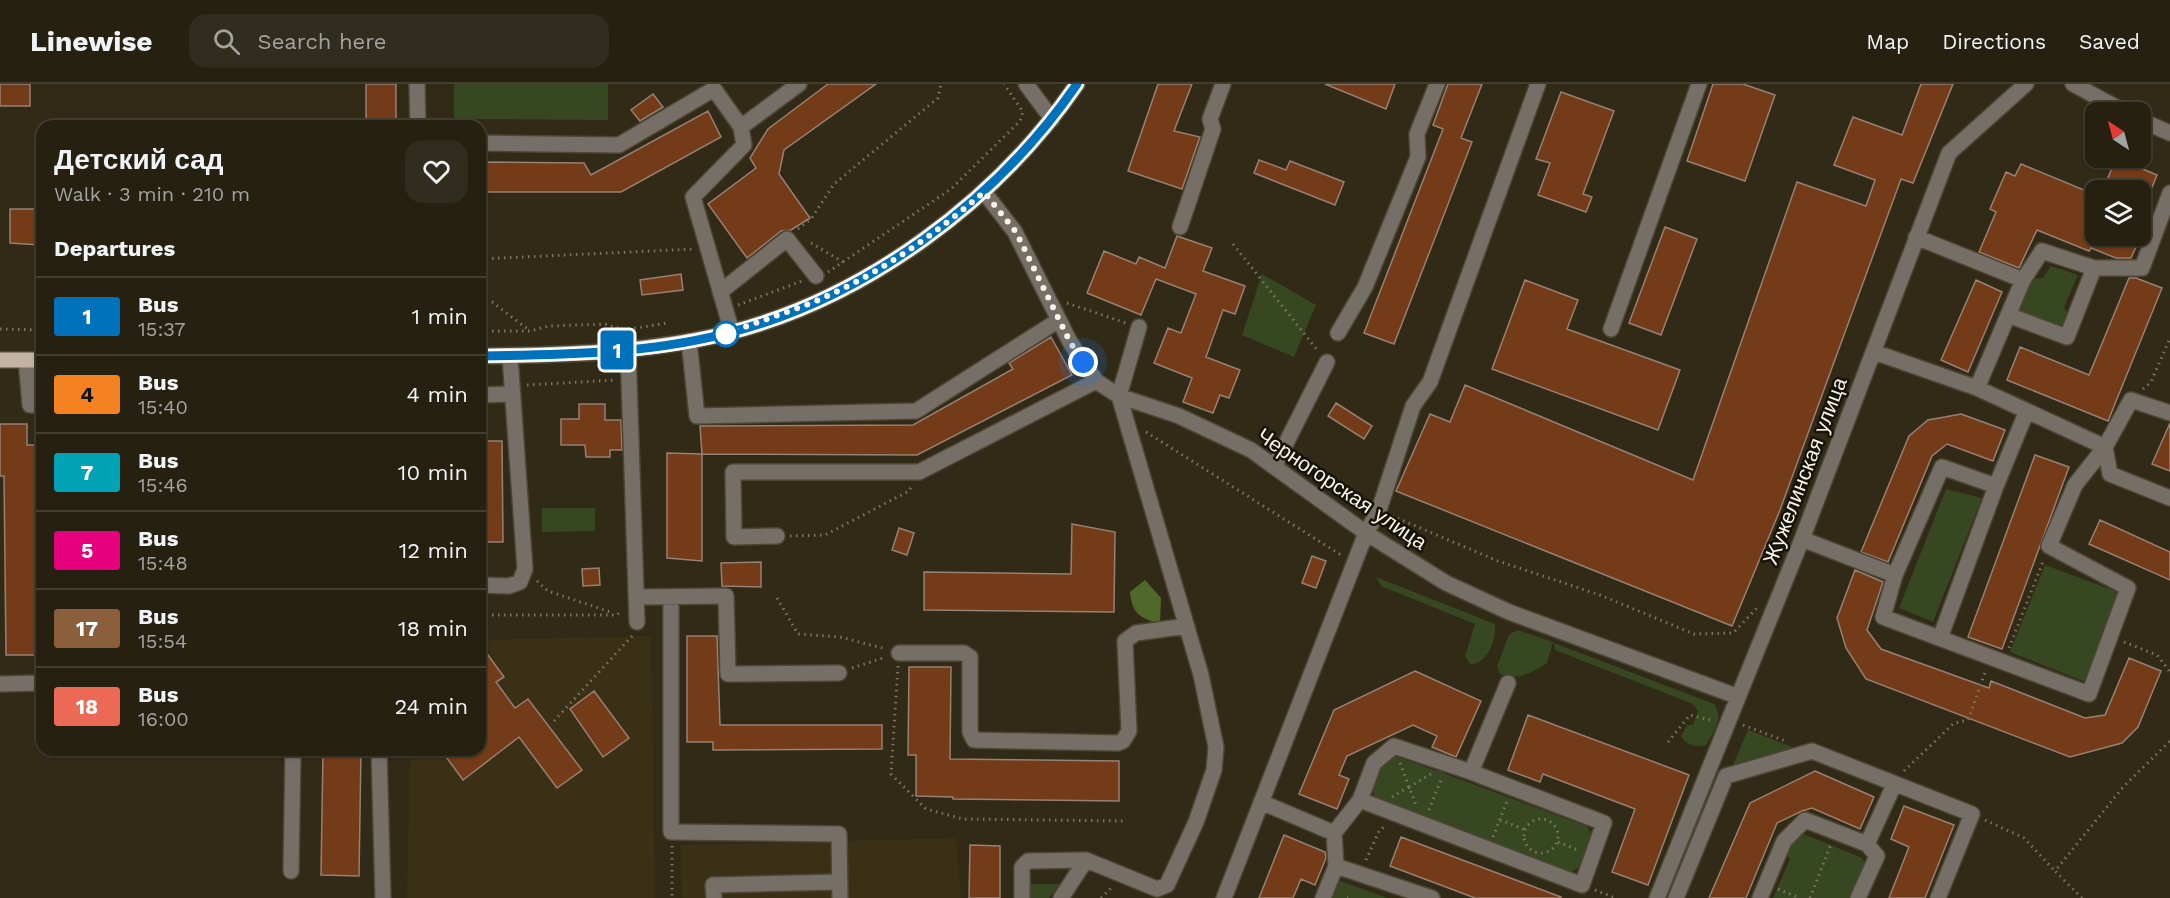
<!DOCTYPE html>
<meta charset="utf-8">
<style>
:root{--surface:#252010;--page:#312d1e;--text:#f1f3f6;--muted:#a3a39f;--line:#423e30}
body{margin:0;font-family:"Work Sans",sans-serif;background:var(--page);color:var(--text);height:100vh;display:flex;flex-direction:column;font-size:22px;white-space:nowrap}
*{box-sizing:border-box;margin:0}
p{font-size:20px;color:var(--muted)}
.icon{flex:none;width:33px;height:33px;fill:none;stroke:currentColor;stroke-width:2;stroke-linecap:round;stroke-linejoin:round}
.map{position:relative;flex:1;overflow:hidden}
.panel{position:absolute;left:36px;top:36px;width:450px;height:636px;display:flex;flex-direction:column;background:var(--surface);border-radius:18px;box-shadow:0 2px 4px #0004,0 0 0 2px var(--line)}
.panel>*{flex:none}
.badge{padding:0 12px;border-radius:4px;font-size:21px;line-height:39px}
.needle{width:39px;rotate:324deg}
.buttons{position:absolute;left:2085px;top:18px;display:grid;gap:12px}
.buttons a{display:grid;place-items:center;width:66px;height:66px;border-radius:12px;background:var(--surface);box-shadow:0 2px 4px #0004,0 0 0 2px var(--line);font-size:30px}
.you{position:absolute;width:30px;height:30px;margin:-15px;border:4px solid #fff;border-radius:50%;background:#1a73e8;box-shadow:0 0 0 9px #1a73e833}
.map>.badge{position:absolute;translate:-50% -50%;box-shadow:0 0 0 3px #fff}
h2{padding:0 18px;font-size:22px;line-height:54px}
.round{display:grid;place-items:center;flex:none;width:63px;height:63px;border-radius:18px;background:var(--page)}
.summary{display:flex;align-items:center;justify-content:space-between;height:102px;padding:0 18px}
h1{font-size:28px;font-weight:800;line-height:45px}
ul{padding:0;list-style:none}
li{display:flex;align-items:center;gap:18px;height:78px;padding:0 18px;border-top:2px solid var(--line)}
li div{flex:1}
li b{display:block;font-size:22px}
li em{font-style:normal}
li .badge{min-width:66px;font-weight:700;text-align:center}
header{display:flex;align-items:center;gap:36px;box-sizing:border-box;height:84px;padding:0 30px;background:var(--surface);border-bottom:2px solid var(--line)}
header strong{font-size:28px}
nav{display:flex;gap:33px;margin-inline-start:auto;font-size:21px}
.search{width:420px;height:54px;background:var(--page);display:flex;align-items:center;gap:15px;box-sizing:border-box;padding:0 21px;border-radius:18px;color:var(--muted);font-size:22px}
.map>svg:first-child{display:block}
.built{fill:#3a3015}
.green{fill:#374721}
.forest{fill:#50692b}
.building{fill:#743b18;stroke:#978074;stroke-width:1.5}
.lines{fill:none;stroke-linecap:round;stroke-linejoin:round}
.minor-casing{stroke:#4d4633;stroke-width:18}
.major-casing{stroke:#4d4633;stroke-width:18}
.path{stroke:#7b7563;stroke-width:3;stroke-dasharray:1.5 4.5;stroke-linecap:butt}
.minor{stroke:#766f67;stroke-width:15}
.major{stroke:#c2b3a2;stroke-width:15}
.line-casing{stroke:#fff;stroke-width:14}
.line{stroke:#0072bc;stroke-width:9}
.walk{stroke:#f9f5e8;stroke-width:6;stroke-dasharray:0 10.8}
.stop-dot{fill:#fff;stroke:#0072bc;stroke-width:3}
.labels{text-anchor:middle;stroke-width:5;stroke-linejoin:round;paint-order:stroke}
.street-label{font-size:21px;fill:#f9f5e8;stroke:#16130a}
</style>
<header>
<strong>Linewise</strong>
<div class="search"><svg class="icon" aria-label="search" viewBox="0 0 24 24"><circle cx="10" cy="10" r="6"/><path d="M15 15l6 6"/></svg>Search here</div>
<nav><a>Map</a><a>Directions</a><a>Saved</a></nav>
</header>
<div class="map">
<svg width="2170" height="814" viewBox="0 0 2170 814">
<rect width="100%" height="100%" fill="#312a16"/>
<!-- built -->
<path class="built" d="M651,552L655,814H407L410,666H480V556Z
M956,754L961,814H682L681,761Z"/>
<!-- green -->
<path class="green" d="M454,0H608V36L454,35Z
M2051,182L2078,191L2064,223L2071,236L2066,250L2015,229L2028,195L2043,194Z
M1262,190L1316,221L1294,273L1242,251Z
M1946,405L1982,414L1933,538L1899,524Z
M542,424H595V447L542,448Z
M2045,481L2115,507L2120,513L2089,593L2083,597L2010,568Z
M1376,493L1495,540C1497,554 1487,582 1470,580L1465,572L1475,540L1381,502Z
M1517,546L1553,558L1547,579C1533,588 1517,598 1500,590L1497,582L1509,551Z
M1554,559L1714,620C1724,634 1714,648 1706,661C1696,664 1686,661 1681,652L1687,641H1693L1698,627L1693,620L1555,566Z
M1748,646L1800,666L1731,686Z
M1393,667L1395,672L1437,687L1445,683L1443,689L1586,742L1592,750L1579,783L1570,789L1375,714C1367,696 1381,679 1393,667Z
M1804,750L1862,774L1866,780L1855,814H1773L1790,775L1785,770L1789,759Z
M1340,797L1388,814H1328L1332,803Z
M1031,800H1060L1049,814H1031Z"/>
<!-- forest -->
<path class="forest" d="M1145,496L1161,514L1160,540C1140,534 1132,530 1130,508Z"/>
<!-- building -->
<path class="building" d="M0,0H30V22H0Z
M366,0H396V42H366Z
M828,0H876L784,66L779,90L810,134L791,146L781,147L747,174L708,120L756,84L750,74L768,45Z
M1158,0H1192L1174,47L1200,53L1182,105L1128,87Z
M1325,0H1395L1386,25Z
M1448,0H1482L1461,54L1472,58L1394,260L1364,249L1443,45L1433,41Z
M1713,0H1743L1775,11L1745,97L1687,77Z
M1921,0H1953L1913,99L1901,95L1780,426L1732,542L1396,407L1430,330L1450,338L1465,301L1693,396L1797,98L1866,122L1875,96L1834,81L1853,33L1902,51Z
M1561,8L1614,27L1583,110L1592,113L1586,128L1538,111L1550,79L1536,75Z
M653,10L663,23L640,37L631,26Z
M708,27L721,53L621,108H480V78L584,79L591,91Z
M2116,74L2157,91L2141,131L2140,106H2103Z
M1259,76L1286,86L1290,77L1344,98L1335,121L1254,89Z
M2021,80L2096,111V152H2141L2131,174H2116L2091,164L2089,167L2037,146L2019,184L1979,168L1996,128L1990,125L2006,88L2015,92Z
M10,125H42L40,161L10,159Z
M1665,143L1697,155L1661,251L1629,239Z
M1177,152L1212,164L1203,187L1245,202L1235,230L1223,226L1206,273L1240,286L1229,314L1220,311L1213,329L1183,318L1192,294L1154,279L1168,244L1181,249L1196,210L1156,195L1141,231L1087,209L1104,167L1136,180L1139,173L1165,184Z
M681,190L683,206L642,211L640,196Z
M2129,194H2136L2162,204L2108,337L2007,296L2020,263L2089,291Z
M1525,196L1578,216L1567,245L1680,286L1658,346L1492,285Z
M1976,196L2002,208L1968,288L1941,276Z
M1051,253L1072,291L917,371L702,370L700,342L913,341L1013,285L1009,279Z
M1336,319L1372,342L1364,355L1328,332Z
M579,320H605V336H621L622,366H610V373H586L585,361H561V335H579Z
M1961,330L2005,346L1993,377L1947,360L1932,372L1888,478L1861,468L1909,352L1928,336Z
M2170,339V387L2152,380Z
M0,340H27V361H42V571H6L4,392H0Z
M480,357H502L503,458H480Z
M667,369L702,370V477L667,474Z
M2035,371L2069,383L2002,565L1968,553Z
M2100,436L2170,468V496L2089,460Z
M1072,440L1115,448L1114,528L924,526V488L1071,490Z
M899,444L914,449L907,471L892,466Z
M1312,472L1326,477L1316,504L1302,499Z
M761,478V503L722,502L721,479Z
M599,484L600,501L583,502L582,485Z
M1855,486L1883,498L1867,546L1881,565L1989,604L1991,597L2085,634L2105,631L2129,574L2161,587L2138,643L2122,659L2070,673L1866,595L1846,564L1837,534Z
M687,552H717L720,641H882V665L713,666V658H687Z
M480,560L504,593L496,598L515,624L528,615L582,686L557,704L519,653L463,696L441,666H480Z
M909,583H951L950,675L1119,677V717L953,715V713L916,712V671H908Z
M1415,587L1481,617L1456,673L1432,663L1437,652L1413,641L1347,672L1339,691L1349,695L1337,725L1299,710L1334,626Z
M594,607L629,654L603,673L570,625Z
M1528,631L1689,691L1648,801L1612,788L1635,725L1543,690L1540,698L1508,686Z
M323,666H361L359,792L321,791Z
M1815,687L1874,713L1860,745L1812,724L1802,727L1777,739L1746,814H1709L1750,719Z
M1904,722L1954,741L1925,814H1889L1909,763L1891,755Z
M1284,751L1325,768L1326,774L1315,801L1301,795L1293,814H1259Z
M1401,753L1561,813V814H1475L1390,782Z
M970,761L1000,762V814H969Z"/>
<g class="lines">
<!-- minor casing -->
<g class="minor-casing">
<path id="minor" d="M417,0L418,42
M1026,0L1052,35
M2073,0L2125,28
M2140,36L2170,49
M741,43L799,0
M480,59L619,61L714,5L741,43L744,61L693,113L732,248
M984,108L1015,148L1070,258L1096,297L1119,312L1179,332L1251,366L1366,449L1446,499L1509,528L1736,612
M1180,143L1213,45L1210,35L1223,0
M1916,153L2023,196
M720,208L787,155L816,192
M2008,231L2067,253L2094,184
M1611,245L1699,0
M1338,249L1365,203L1418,73L1417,50L1437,0
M689,257L697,332L916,327L1059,236
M628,265L637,538
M1874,268L1977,304L2105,363
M26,276L30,321H42
M1977,304L2023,196L2042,167L2094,184H2142L2170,109
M480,311L513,310
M2105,363L2110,390L2170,414
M1275,381L1327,278
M777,452L734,453L733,388H919L1096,297
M1802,455L1895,491L1942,383L1996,402L2026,329
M1895,491L1883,533L2089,610L2128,504L2049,462L2075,401L2105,363L2131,316L2170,329
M480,501L509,502L520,498L525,485L510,272
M637,513L726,512L728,590L839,589
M671,513V748L839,750L840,814
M1940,554L1996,402
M899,569H964L970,573V648L974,656L1118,659L1123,657L1129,647L1125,557L1136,549L1187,542
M0,600L42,599
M379,666L383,814
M1471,688L1508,599
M1261,718L1334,749
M1867,760L1894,701
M1336,782L1334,749L1360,716L1374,679L1394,662L1471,688L1604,739L1582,801L1360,716
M291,787L293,666
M714,814L713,801L840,798
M1022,814V783L1028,777L1086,776L1157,805L1167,801L1196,738L1214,686L1216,663L1201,591L1119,312L1139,243
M1061,814L1086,776
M1224,814L1366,449L1379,426L1413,322L1430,298L1538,0
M1323,814L1336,782L1432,814
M1657,814L1802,455L1949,69L2026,0
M1676,814L1726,692L1812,667L1972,730L1938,814
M1760,814L1784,757L1805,736L1867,760L1877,772L1858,814"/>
</g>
<!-- major casing -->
<g class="major-casing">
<path id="major" d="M480,272C562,271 644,269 724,250C864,216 997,117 1077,0
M0,276H42"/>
</g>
<!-- path -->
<path class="path" d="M798,145L811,135L834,100L938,14L941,0
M811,159L843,178
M1233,160L1318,267
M480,175L694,165
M828,188L951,105L1020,37L1023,28L1004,0
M480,216L492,218L529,246
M1067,219L1126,239
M738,221L802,197
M0,245L42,246
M480,247H530L549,242L605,240L624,246L667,239
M527,301L616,296
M2143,305L2151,298L2170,254
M1146,348L1341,471
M1392,432L1498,477L1600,511L1694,550L1733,549L1757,524
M790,452L825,451L909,407L911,403
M537,497L548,507L613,529
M777,514L798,550L840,553L886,565
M480,531H617L622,526
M2124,558L2157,571L2170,588
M2009,564L2044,475
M898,582L891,690L926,725L963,735L1126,737
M852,584L886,573
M554,637L633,551
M1743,641L1788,658
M1668,658L1690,631L1714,637
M1400,679L1416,721
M1904,687L1954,639L1968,636L1986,586
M1409,703L1431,690
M1392,713L1409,703
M1429,726L1442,693
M1524 752a17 17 0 1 1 34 0a17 17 0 1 1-34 0Z
M1500,736L1526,746
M1985,736L2024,754L2055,787
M1493,753L1507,717
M1558,758L1578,766
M672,762V814
M1366,776L1379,747L1386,741
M1778,805L1800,814
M1595,806L1615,814
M1101,814L1112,803
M1347,814H1352
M1810,814L1831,760
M2082,814L2055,787L2124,702L2170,657"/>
<!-- minor -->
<use href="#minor" class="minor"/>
<!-- major -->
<use href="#major" class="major"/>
</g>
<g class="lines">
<!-- line casing -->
<g class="line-casing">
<path id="line" d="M480,272C561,271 645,270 724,250C864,216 997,117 1077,0"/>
</g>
<!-- line -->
<use href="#line" class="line"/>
<!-- walk -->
<path class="walk" d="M726,250C761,236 801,225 836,208C889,183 940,146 984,108L1016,148L1070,258L1083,278"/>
</g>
<!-- markers -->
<circle class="stop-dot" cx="726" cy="250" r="12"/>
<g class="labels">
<!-- street labels -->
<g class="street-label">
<text transform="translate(1805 387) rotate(-69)" y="7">Жужелинская улица</text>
<text transform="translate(1342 405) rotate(34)" y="7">Черногорская улица</text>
</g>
</g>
</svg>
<div class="buttons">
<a><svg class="needle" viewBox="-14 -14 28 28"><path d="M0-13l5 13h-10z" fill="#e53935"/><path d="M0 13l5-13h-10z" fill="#a3a39f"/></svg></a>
<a><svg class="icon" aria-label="layers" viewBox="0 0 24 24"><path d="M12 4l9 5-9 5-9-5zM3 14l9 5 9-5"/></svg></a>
</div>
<div class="you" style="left:1083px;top:278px"></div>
<b class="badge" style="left:617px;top:266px;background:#0072bc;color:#fff">1</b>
<section class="panel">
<div class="summary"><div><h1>Детский сад</h1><p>Walk · 3 min · 210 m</p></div><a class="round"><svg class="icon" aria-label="heart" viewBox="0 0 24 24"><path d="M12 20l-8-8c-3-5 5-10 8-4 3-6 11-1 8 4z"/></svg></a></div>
<h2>Departures</h2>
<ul>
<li><span class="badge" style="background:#0072bc;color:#fff">1</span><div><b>Bus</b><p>15:37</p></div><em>1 min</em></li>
<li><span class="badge" style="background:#f58220;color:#111">4</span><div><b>Bus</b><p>15:40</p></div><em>4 min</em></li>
<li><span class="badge" style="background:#00a3b4;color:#fff">7</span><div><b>Bus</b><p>15:46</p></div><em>10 min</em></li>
<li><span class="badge" style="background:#e6007e;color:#fff">5</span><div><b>Bus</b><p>15:48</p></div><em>12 min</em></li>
<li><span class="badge" style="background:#8b5e3c;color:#fff">17</span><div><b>Bus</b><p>15:54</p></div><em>18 min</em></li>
<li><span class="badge" style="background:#ec6a55;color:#fff">18</span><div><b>Bus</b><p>16:00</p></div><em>24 min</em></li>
</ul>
</section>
</div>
